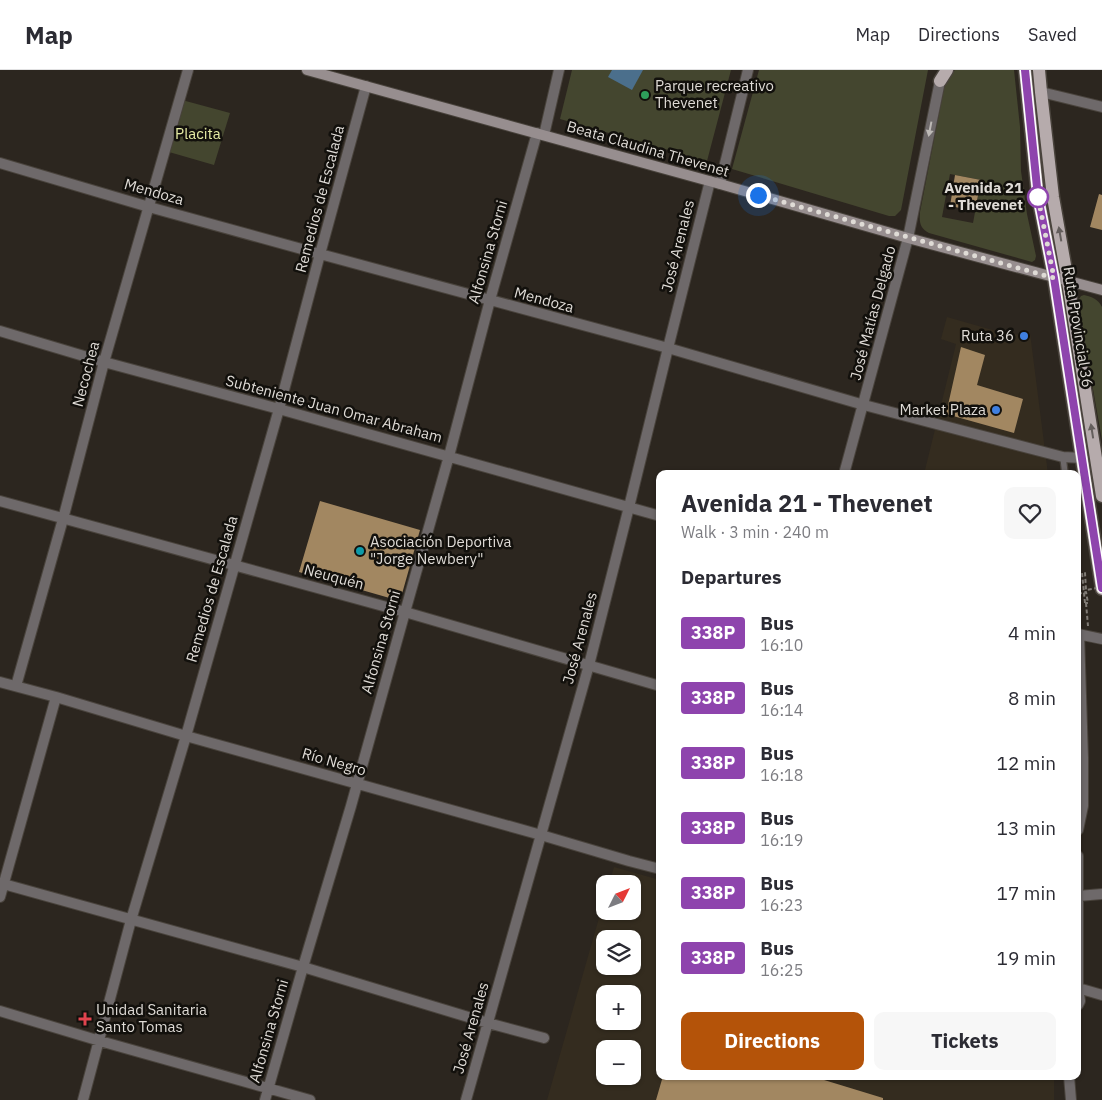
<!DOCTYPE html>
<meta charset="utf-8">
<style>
:root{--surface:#fff;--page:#f7f7f7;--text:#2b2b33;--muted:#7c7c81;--line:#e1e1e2;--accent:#b45309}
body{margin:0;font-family:"IBM Plex Sans",sans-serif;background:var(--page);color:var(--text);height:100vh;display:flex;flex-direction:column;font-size:19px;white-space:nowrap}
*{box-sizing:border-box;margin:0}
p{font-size:16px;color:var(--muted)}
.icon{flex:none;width:28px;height:28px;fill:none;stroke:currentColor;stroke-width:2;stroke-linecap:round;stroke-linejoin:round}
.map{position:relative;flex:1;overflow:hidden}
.drawer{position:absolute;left:656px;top:400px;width:425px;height:610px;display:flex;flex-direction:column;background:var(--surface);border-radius:10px;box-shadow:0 1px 4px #0004}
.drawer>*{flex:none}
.badge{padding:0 10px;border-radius:4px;font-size:18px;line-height:32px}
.needle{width:32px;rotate:48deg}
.tools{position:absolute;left:596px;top:805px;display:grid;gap:10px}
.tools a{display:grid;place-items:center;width:45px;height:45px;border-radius:10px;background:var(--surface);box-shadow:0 1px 4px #0004;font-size:25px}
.you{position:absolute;width:25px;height:25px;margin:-12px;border:4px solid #fff;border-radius:50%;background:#1a73e8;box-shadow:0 0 0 8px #1a73e833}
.map>.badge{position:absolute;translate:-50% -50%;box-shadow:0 0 0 2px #fff}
h2{padding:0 25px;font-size:19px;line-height:45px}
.round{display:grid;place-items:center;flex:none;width:52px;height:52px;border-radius:10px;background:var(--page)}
.head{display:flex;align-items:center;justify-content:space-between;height:85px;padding:0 25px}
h1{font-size:24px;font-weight:700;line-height:38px}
.button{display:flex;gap:10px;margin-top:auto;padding:10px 25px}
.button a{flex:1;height:58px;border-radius:10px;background:var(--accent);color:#fff;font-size:20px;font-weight:700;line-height:58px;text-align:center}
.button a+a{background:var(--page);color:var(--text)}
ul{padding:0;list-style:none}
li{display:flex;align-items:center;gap:15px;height:65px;padding:0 25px}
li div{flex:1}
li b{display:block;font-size:19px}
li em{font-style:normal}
li .badge{min-width:55px;font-weight:700;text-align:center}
header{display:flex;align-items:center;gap:30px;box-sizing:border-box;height:70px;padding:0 25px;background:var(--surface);border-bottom:1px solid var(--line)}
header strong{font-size:24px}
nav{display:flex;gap:28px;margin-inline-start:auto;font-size:18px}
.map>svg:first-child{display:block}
.built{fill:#342c1f;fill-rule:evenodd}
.green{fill:#44462f;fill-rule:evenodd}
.water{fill:#4b6f8c}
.building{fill:#a28761}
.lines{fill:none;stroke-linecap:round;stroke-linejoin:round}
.service-casing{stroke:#49433c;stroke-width:8}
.minor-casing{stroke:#49433c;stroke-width:12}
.tertiary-casing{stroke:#49433c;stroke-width:12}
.secondary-casing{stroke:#49433c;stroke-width:12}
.primary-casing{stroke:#49433c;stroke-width:15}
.path{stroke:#817c76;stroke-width:2;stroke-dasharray:4 2.5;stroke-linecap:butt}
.service{stroke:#6e696a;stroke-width:5.5}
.minor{stroke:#6e696a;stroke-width:10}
.tertiary{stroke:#6e696a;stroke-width:10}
.secondary{stroke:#978e8f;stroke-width:10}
.primary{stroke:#b6abac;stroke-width:12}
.path-bridge{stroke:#817c76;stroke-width:2;stroke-dasharray:4 2.5;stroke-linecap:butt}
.oneway{fill:#bdb9b6}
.oneway2{fill:#645e5c}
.line-casing{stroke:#fff;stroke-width:11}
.line{stroke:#8e44ad;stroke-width:8}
.walk{stroke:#dfdbd6;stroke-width:5;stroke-dasharray:0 9}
.leisure-dot{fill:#2e9e5b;stroke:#12100c;stroke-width:2}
.stop-dot{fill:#fff;stroke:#8e44ad;stroke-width:2.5}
.shop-dot{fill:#3f7fe0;stroke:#12100c;stroke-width:2}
.culture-dot{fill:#0f9aa8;stroke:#12100c;stroke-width:2}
.health-dot{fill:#e0444e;stroke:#12100c;stroke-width:2}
.labels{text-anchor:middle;stroke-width:5;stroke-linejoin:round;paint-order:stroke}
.poi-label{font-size:15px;fill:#dfdbd6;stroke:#12100c;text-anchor:start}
.park-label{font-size:15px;fill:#e5eba4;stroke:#12100c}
.street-label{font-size:15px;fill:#dfdbd6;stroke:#12100c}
.stop-label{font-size:15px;font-weight:bold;fill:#dfdbd6;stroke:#12100c;text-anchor:end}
</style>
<header>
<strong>Map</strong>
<nav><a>Map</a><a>Directions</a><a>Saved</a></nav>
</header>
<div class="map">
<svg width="1102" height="1030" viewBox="0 0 1102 1030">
<rect width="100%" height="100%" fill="#2c261f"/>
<!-- built -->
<path class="built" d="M947,247L1010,265L1030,263L1048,404H924L956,274L941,269Z
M614,797L660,810V1006H1054V1030H547L605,827V841H632V814H609ZM605,869H632V896H605ZM605,924H632V951H605ZM605,979H632V1006H605Z"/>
<!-- green -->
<path class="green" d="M572,0H731L707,91L560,49Z
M759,0H928L901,140L895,146H889L732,99Z
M955,0H1014L1020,57L1021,101L1027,144L1036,186L1035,190L1032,192L929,163C920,158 919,152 920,142L945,13ZM950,104L981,110L973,153L942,147Z
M182,30L230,43L214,95L169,82Z
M1084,225C1092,227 1098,229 1102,237V370L1078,234L1079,229L1081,226Z"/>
<!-- water -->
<path class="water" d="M612,0H643L632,20L608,7Z"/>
<!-- building -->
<path class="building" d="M955,105L981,110L975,141L950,136Z
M1099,124L1102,125V160L1090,157Z
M961,277L985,285L977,315L1023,329L1014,363L946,344Z
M320,431L420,460L400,531L299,502Z
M663,1006H811L883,1028V1030H656Z"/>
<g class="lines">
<!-- service casing -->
<g class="service-casing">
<path id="service" d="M1063,387L1065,404"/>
</g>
<!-- minor casing -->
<g class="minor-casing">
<path id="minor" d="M1041,22L1102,37
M544,65L559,0
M0,93L149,137L320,184L668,278L864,335L1063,387L1082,388
M720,114L748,0
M0,261L104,292L279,339L660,446
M844,404L908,168
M0,431L405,542L660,616
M1078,564L1102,569
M0,612L56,627L186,666L541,765L629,791L660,799
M16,616L63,449L104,292L188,0
M1078,760L1083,736V688L1079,564
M1078,786V918L1080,931L1078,935
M0,813L303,897L488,953L544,968
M1078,826L1102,824
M0,827L56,627
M1078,918L1102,925
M0,941L100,971L310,1030
M1069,1006L1071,1030
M83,1030L131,850L186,666L279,339L320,184L366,16
M265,1030L303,897L351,736L405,542L449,386L490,230L537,63
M466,1030L589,595L629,437L668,278L710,111"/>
</g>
<!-- tertiary casing -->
<g class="tertiary-casing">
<path id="tertiary" d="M908,168L940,11"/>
</g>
<!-- secondary casing -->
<g class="secondary-casing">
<path id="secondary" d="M307,0L720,114L908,168L1102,220"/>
</g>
<!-- primary casing -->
<g class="primary-casing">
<path id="primary" d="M1025,0L1038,127L1054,208L1102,519
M1039,0L1041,22L1053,127L1068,212L1102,426
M940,11L947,0"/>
</g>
<!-- path -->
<path class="path" d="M1078,524L1086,522L1088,533H1085
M1086,533L1088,556"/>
<!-- service -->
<use href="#service" class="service"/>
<!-- minor -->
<use href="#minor" class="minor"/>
<!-- tertiary -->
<use href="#tertiary" class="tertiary"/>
<!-- secondary -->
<use href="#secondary" class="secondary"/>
<!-- primary -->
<use href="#primary" class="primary"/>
<!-- path-bridge -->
<path class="path-bridge" d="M1085,533L1082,503H1085L1086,520L1102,517"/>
</g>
<!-- one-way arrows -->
<defs><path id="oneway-solid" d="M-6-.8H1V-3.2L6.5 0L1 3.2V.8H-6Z" transform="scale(1.25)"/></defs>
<use class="oneway" href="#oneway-solid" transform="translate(930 59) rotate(101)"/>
<g class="oneway2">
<use href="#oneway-solid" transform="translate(1060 164) rotate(-100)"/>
<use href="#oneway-solid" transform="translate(1092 361) rotate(-99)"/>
</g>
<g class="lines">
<!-- line casing -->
<g class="line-casing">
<path id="line" d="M1025,0L1038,127L1054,208L1102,518"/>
</g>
<!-- line -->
<use href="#line" class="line"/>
<!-- walk -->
<path class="walk" d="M758,125L1054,208L1038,127"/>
</g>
<!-- markers -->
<circle class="leisure-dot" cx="645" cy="25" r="5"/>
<circle class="stop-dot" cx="1038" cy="127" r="10"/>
<g class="shop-dot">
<circle cx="1024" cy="266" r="5"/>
<circle cx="996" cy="340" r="5"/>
</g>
<circle class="culture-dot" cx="360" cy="481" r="5"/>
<path class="health-dot" d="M82.5 941.5h5v5h5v5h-5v5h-5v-5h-5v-5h5z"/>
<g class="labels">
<!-- poi labels -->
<g class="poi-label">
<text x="655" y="21">Parque recreativo<tspan x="655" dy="17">Thevenet</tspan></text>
<text x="1014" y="271" text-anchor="end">Ruta 36</text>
<text x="986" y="345" text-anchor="end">Market Plaza</text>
<text x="370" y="477">Asociación Deportiva<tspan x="370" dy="17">"Jorge Newbery"</tspan></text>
<text x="96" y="945">Unidad Sanitaria<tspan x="96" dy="17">Santo Tomas</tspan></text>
</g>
<!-- park labels -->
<g class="park-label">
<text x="198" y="69">Placita</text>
</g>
<!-- street labels -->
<g class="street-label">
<text transform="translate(648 79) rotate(16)" y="5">Beata Claudina Thevenet</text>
<text transform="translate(154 122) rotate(16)" y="5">Mendoza</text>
<text transform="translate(320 129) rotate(-75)" y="5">Remedios de Escalada</text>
<text transform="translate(678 176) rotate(-76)" y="5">José Arenales</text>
<text transform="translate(488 182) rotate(-74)" y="5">Alfonsina Storni</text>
<text transform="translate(544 230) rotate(15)" y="5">Mendoza</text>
<text transform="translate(873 243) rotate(-75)" y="5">José Matías Delgado</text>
<text transform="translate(1078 257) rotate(81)" y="5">Ruta Provincial 36</text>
<text transform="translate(86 304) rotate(-75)" y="5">Necochea</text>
<text transform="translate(334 339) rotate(15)" y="5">Subteniente Juan Omar Abraham</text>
<text transform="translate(334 507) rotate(15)" y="5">Neuquén</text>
<text transform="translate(212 519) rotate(-74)" y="5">Remedios de Escalada</text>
<text transform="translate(580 568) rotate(-75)" y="5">José Arenales</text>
<text transform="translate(381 572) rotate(-74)" y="5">Alfonsina Storni</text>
<text transform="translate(334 692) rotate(16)" y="5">Río Negro</text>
<text transform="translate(471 958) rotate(-74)" y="5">José Arenales</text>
<text transform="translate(269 961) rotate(-74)" y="5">Alfonsina Storni</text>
</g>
<!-- stop labels -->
<g class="stop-label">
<text x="1023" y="123">Avenida 21<tspan x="1023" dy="17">- Thevenet</tspan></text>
</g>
</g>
</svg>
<div class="tools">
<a><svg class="needle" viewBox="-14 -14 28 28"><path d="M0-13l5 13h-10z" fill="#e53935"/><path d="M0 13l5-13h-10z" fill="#7c7c81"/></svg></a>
<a><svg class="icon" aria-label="layers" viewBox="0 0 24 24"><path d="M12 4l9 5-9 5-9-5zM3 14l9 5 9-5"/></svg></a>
<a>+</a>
<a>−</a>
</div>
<div class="you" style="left:758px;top:125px"></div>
<section class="drawer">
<div class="head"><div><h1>Avenida 21 - Thevenet</h1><p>Walk · 3 min · 240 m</p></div><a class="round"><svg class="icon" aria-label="heart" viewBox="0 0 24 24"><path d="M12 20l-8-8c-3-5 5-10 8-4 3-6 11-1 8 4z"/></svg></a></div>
<h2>Departures</h2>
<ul>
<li><span class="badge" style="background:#8e44ad;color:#fff">338P</span><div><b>Bus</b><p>16:10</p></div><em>4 min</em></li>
<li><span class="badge" style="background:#8e44ad;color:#fff">338P</span><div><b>Bus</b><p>16:14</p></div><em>8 min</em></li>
<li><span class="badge" style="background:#8e44ad;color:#fff">338P</span><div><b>Bus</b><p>16:18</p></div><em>12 min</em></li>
<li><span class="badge" style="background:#8e44ad;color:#fff">338P</span><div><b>Bus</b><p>16:19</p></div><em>13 min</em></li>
<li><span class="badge" style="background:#8e44ad;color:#fff">338P</span><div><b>Bus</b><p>16:23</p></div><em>17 min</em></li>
<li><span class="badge" style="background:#8e44ad;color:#fff">338P</span><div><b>Bus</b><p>16:25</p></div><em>19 min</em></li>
</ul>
<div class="button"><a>Directions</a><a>Tickets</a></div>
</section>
</div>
